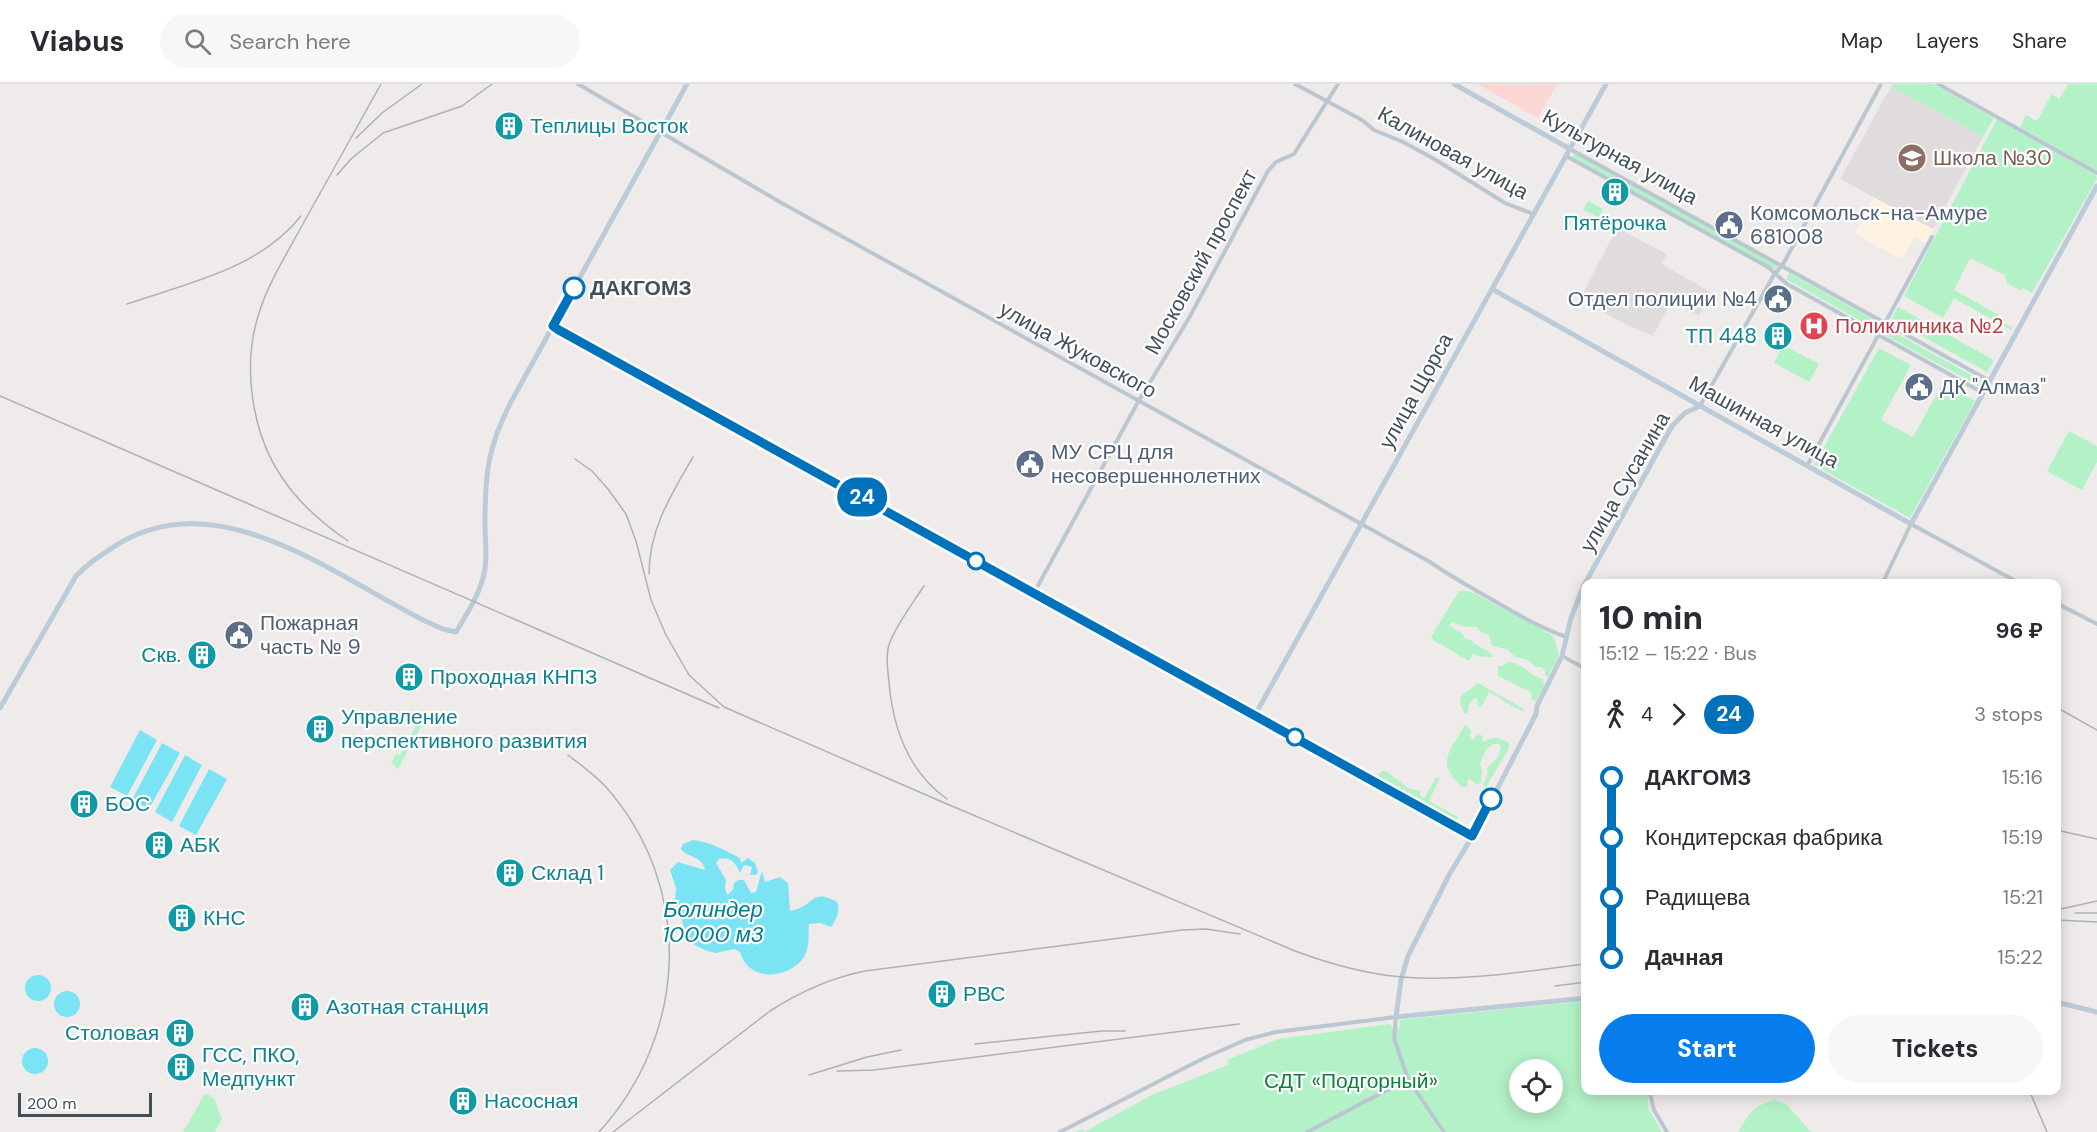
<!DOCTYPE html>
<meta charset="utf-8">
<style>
:root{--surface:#fff;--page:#f7f7f7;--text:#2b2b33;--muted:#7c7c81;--line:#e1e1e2;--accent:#077cec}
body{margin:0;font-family:"DM Sans",sans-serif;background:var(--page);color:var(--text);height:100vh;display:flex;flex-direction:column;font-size:22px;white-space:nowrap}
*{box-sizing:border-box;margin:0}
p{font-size:20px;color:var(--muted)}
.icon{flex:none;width:33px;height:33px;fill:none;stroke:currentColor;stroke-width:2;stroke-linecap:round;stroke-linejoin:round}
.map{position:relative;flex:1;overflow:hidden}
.drawer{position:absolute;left:1581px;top:495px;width:480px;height:516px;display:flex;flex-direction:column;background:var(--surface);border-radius:12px;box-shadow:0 3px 15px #0003}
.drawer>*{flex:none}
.badge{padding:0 12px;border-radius:20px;font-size:21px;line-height:39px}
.tools{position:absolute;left:1509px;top:975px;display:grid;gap:12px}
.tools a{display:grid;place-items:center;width:54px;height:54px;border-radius:50%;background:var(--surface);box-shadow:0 3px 15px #0003;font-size:30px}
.scale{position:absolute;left:18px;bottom:15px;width:134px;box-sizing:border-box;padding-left:6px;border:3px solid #42505a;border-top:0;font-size:16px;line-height:21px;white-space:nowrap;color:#42505a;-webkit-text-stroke:4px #fff;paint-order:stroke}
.map>.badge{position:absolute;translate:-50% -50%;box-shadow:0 0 0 3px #fff}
.legs{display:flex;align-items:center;gap:9px;height:66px;padding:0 18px;font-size:20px}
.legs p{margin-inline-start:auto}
.headline{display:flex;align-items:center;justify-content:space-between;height:102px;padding:0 18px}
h1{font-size:33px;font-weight:800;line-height:45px}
.button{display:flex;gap:12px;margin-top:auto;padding:12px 18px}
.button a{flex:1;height:69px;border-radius:36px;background:var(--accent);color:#fff;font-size:24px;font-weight:800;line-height:69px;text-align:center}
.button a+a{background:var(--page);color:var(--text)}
ul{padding:0 18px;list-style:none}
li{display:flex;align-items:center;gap:21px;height:60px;font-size:22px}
li i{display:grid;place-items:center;width:9px;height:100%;margin:0 8px;background:currentColor}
li i::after{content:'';width:15px;height:15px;margin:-8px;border:4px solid;border-radius:50%;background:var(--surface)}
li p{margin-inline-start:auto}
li:first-child i{background:linear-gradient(#0000 50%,currentColor 0)}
li:last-child i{background:linear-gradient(currentColor 50%,#0000 0)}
header{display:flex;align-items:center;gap:36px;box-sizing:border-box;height:84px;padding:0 30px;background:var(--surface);border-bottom:2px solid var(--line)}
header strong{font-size:28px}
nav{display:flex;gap:33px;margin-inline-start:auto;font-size:21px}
.search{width:420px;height:54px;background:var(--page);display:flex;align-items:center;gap:15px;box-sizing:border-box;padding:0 21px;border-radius:33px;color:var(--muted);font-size:22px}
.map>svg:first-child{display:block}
.commercial{fill:#fdf3e0}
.education{fill:#e0dcdd}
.medical{fill:#fdd7d6}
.green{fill:#b3f2c7;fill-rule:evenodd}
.water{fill:#7be4f4}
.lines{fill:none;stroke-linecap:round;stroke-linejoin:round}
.street{stroke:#bac7d0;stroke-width:4}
.secondary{stroke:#bbcbd7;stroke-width:5}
.rail{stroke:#acb1b7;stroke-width:1.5}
.line-1-casing{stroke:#fff;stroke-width:14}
.line-1{stroke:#0072bc;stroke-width:9}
.stop-1-dot{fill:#fff;stroke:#0072bc;stroke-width:3}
.labels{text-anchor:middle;stroke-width:4.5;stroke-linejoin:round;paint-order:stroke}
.culture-label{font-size:21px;fill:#0d838f;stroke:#fff;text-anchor:start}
.street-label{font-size:21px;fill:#42505a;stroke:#fff}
.education-label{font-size:21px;fill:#785e54;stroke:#fff;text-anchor:start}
.service-label{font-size:21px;fill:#4e5e75;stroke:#fff;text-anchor:start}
.stop-label{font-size:21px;font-weight:bold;fill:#42505a;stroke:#fff;text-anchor:start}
.health-label{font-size:21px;fill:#be3a42;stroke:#fff;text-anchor:start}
.park-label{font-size:21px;fill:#0d813f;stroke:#fff}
.water-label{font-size:22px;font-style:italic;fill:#037c8f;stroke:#fff}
</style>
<header>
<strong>Viabus</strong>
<div class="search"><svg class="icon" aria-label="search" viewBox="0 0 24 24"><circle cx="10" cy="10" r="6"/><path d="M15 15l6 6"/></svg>Search here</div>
<nav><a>Map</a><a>Layers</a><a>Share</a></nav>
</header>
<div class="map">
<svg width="2097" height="1048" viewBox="0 0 2097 1048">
<rect width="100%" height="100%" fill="#efebeb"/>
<!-- commercial -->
<path class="commercial" d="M1874,114L1933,145L1926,159L1914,153L1902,176L1855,150Z"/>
<!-- education -->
<path class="education" d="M1891,2L1983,53L1933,145L1840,95Z
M1617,144L1667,170L1662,180L1712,209L1699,232L1672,217L1653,252L1623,239L1580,215Z"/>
<!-- medical -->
<path class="medical" d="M1477,0H1557L1538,34Z"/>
<!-- green -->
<path class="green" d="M1893,0H1933L1994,34L1983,53L1891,2Z
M2068,0H2097V87L2020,43L2026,31L2037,37L2052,10L2059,15Z
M1997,35L2096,91L2097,95L2032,209L2023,204L2021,207L2007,199L2005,191L1970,174L1954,206L1999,231L1997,235L2010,243L2014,240L2011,246L1954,214L1943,234L1904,212Z
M1574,69L1777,181V184L1774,185L1572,73Z
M1588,117L1603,125L1600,134L1583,126Z
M1789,189L1881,240L1877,246L1786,195Z
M1898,223L1994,276L1987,288L1891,235Z
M1888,245L1984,298L1981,303L1885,251Z
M1783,261L1819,280L1809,298L1774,279Z
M1879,264L1911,281L1881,336L1913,353L1943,299L1975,317L1910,434L1814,381Z
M2069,347L2097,362V378L2082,406L2047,387Z
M1463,506L1474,509L1552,551C1556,559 1562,571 1555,580C1552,585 1550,586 1549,593L1545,592V586L1541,583H1535L1528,576L1515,573L1507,565L1492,562L1489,551L1482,549L1476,543H1465L1452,538L1449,542L1463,550L1464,554L1471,556C1476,564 1489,564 1493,573H1483L1473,570L1469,577L1433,556L1431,553L1459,507Z
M1508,578C1522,578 1529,592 1543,595L1544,603L1536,617L1531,615L1532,609L1498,592V582H1503Z
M1478,599L1524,625V627C1512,624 1501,614 1489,608L1481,623L1478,622L1477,615L1474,614L1469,621L1468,629L1465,630L1460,620L1461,612Z
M418,638L422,641L398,685L391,679L396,670L400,671Z
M1466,641L1471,646L1470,652L1473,656L1478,649L1482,652L1483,658C1493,652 1499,653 1509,659V664L1486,703L1483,701L1488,689L1487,684L1498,673L1501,664L1499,660H1493L1486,666L1480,679L1482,686L1481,697L1478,701L1470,695L1468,696L1467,703H1462C1435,679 1450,668 1464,642Z
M1382,687H1386L1408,704L1421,707L1420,710L1422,714L1425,713L1436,693L1440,694L1429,717L1458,733L1457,736L1443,731L1408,708L1384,698L1378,691Z
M1585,917L1586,1006L1647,1007L1649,1026L1662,1048H1075L1082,1045L1084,1048L1152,1011L1228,981L1227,976L1278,955L1390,940L1393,944L1400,943L1399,936ZM1520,986H1552V1018H1520Z
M207,1010L214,1014L222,1035L215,1048H183L204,1011Z
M1775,1016L1786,1020L1811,1048H1738C1750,1029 1752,1022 1775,1016Z"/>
<!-- water -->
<path class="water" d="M140,646L157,656L127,712L110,703Z
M162,659L180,669L149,725L132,716Z
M185,671L202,681L172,738L155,728Z
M209,685L227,695L196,751L179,742Z
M693,756C710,758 724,766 740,774L741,779L748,774L755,779L758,788L756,791H750L752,783L744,781L740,789C735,778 731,773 719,775L716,779L726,796L725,804L727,811L733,806L734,799L738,796H744L751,809L756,808L762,787L765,798L780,793L788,799L790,827C815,823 810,803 837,818C841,826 836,836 831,843L820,839L809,840C808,851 810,863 804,873C788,896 748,898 740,868L734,865L716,869L707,867L695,861L688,854L675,817L676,804L670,786L678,778L705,786C702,771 689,775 681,765L683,760Z
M25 904a13 13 0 1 1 26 0a13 13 0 1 1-26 0Z
M54 920a13 13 0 1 1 26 0a13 13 0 1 1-26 0Z
M22 977a13 13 0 1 1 26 0a13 13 0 1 1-26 0Z"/>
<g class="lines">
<!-- street -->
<path class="street" d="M578,0L780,118L1430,478C1450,492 1470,503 1491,515C1515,529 1540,544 1567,553
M1295,0L1362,36L1374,46L1403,58L1436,76L1505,119L1533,130
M1938,0L2097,89
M1570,65L1990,297
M1566,72L1768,183L1787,200L1983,309
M1700,322L1775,189L1782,182L1881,0
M1808,380L1932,153
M1882,500L1911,440L2021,500
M1034,509L1138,318L1189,234L1268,87L1276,78L1294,70L1338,0
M2056,519L2097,540
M1562,572L1586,585
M1649,1006L1654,1026L1667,1048
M1060,1048L1202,975L1245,956L1276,948L1396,933L1394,954L1408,995L1444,1048
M1307,1048L1408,995"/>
<!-- secondary -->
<path class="secondary" d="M1454,0L1570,65
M1492,205L1911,440L2097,102
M553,242L1472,752
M0,624L76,492C87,480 99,472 112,464C214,395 332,490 423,536L443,545L456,548C466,531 478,513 483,494C488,477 485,458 485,439C485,388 488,362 512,316L687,0
M1255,631L1606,0
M1586,914L1396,933L1401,896L1408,872L1449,791L1475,748L1536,630L1537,622L1562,572L1571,534L1583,503L1672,342L1685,329L1700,322
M2056,918L2097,928"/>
<!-- rail -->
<path class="rail" d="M356,54L382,29L422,0
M337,91L351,75L383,49L462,22L492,0
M127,220C188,199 259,185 301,132
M0,312L719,624
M575,375L592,387L608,405L626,430L636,457L651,516L666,551L689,591L724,623L940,717L1295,867C1330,880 1366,890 1402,893C1463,898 1525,887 1586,880
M348,457C323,440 300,420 283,395C251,349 242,281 259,229C268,200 285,173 299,147C326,98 354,49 381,0
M649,490C649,445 671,411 693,373
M924,502C913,519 898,538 890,558C885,570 888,586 889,599C893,644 909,688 947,715
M2056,623L2097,646
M568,671C581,681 595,691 606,703C695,804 688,950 599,1048
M2056,746L2097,755
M2056,826L2097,817
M2075,829H2097
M2056,836L2097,838
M1555,902L1586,898
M975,960L1102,947H1125
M837,987L874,986L1239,940
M809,991L867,973L901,966
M2029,1006L2047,1048
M613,1048L770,927C801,907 830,894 865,887L1182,846L1206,845L1240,850"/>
</g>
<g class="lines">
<!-- line-1 casing -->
<g class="line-1-casing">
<path id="line-1" d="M574,204L553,242L557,245L1472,752L1491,715"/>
</g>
<!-- line-1 -->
<use href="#line-1" class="line-1"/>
</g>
<!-- icons -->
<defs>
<g id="building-disc" transform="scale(1.5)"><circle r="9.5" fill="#0f9aa8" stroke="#fff"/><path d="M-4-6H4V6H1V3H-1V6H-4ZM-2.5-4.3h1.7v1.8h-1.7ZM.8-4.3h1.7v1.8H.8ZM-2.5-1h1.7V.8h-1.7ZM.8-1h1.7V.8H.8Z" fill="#fff"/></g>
<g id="school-disc" transform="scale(1.5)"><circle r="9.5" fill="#8d6e63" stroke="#fff"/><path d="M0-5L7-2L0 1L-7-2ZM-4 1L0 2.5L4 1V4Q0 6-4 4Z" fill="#fff"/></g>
<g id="civic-disc" transform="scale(1.5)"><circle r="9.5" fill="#5c6f8a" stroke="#fff"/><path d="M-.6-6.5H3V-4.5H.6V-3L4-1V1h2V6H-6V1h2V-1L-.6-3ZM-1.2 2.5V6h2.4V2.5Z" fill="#fff"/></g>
<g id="hospital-disc" transform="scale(1.5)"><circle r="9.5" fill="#e0444e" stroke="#fff"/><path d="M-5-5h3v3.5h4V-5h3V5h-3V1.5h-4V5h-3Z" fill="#fff"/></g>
</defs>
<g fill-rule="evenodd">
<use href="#building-disc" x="509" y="42"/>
<use href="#school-disc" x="1912" y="74"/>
<use href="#building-disc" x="1615" y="108"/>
<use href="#civic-disc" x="1729" y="141"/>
<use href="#civic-disc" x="1778" y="215"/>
<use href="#hospital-disc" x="1814" y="242"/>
<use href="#building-disc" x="1778" y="252"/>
<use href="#civic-disc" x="1919" y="303"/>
<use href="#civic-disc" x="1030" y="380"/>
<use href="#civic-disc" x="239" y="551"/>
<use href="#building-disc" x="202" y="571"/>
<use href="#building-disc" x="409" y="593"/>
<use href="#building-disc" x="320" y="645"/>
<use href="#building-disc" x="84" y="720"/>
<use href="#building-disc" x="159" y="761"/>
<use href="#building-disc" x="510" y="789"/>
<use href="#building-disc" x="182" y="834"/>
<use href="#building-disc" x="942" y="910"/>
<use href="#building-disc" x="305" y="923"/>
<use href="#building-disc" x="180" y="949"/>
<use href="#building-disc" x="181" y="983"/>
<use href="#building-disc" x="463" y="1017"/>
</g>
<!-- markers -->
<g class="stop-1-dot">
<circle cx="574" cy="204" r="10"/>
<circle cx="976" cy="477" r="8"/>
<circle cx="1295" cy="653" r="8"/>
<circle cx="1491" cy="715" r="10"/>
</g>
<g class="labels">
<!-- culture labels -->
<g class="culture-label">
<text x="530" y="49">Теплицы Восток</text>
<text x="1615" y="146" text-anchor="middle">Пятёрочка</text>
<text x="1757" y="259" text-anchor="end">ТП 448</text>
<text x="181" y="578" text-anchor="end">Скв.</text>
<text x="430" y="600">Проходная КНПЗ</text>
<text x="341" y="640">Управление<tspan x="341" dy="24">перспективного развития</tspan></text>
<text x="105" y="727">БОС</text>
<text x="180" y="768">АБК</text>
<text x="531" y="796">Склад 1</text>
<text x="203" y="841">КНС</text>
<text x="963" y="917">РВС</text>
<text x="326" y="930">Азотная станция</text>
<text x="159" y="956" text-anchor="end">Столовая</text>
<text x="202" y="978">ГСС, ПКО,<tspan x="202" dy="24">Медпункт</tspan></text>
<text x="484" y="1024">Насосная</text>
</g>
<!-- street labels -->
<g class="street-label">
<text transform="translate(1453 69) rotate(29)" y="7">Калиновая улица</text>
<text transform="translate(1620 73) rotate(29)" y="7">Культурная улица</text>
<text transform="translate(1201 178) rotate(-61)" y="7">Московский проспект</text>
<text transform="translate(1078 266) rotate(29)" y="7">улица Жуковского</text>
<text transform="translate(1416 307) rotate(-61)" y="7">улица Щорса</text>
<text transform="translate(1764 338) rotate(29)" y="7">Машинная улица</text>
<text transform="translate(1625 398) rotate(-60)" y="7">улица Сусанина</text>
</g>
<!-- education labels -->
<g class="education-label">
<text x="1933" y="81">Школа №30</text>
</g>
<!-- service labels -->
<g class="service-label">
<text x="1750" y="136">Комсомольск-на-Амуре<tspan x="1750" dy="24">681008</tspan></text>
<text x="1757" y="222" text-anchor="end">Отдел полиции №4</text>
<text x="1940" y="310">ДК "Алмаз"</text>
<text x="1051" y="375">МУ СРЦ для<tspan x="1051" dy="24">несовершеннолетних</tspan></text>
<text x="260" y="546">Пожарная<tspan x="260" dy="24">часть № 9</tspan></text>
</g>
<!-- stop labels -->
<g class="stop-label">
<text x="590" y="211">ДАКГОМЗ</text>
</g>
<!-- health labels -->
<g class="health-label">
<text x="1835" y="249">Поликлиника №2</text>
</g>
<!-- park labels -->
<g class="park-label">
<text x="1351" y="1004">СДТ «Подгорный»</text>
</g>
<!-- water labels -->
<g class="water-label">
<text x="713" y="833">Болиндер<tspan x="713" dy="25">10000 м3</tspan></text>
</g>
</g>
</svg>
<div class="tools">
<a><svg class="icon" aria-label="locate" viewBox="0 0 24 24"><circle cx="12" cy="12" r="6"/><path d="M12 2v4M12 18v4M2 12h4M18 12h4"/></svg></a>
</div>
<div class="scale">200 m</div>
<b class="badge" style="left:862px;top:413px;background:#0072bc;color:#fff">24</b>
<section class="drawer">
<div class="headline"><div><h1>10 min</h1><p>15:12 – 15:22 · Bus</p></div><b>96 ₽</b></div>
<div class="legs"><svg class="icon" aria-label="walk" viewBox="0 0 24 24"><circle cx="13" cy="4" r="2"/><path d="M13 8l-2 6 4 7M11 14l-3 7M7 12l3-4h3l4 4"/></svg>4<svg class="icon" aria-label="forward" viewBox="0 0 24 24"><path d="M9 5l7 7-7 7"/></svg><b class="badge" style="background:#0072bc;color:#fff">24</b><p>3 stops</p></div>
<ul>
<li><i style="color:#0072bc"></i><b>ДАКГОМЗ</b><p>15:16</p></li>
<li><i style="color:#0072bc"></i><span>Кондитерская фабрика</span><p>15:19</p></li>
<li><i style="color:#0072bc"></i><span>Радищева</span><p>15:21</p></li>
<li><i style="color:#0072bc"></i><b>Дачная</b><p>15:22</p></li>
</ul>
<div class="button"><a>Start</a><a>Tickets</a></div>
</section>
</div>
